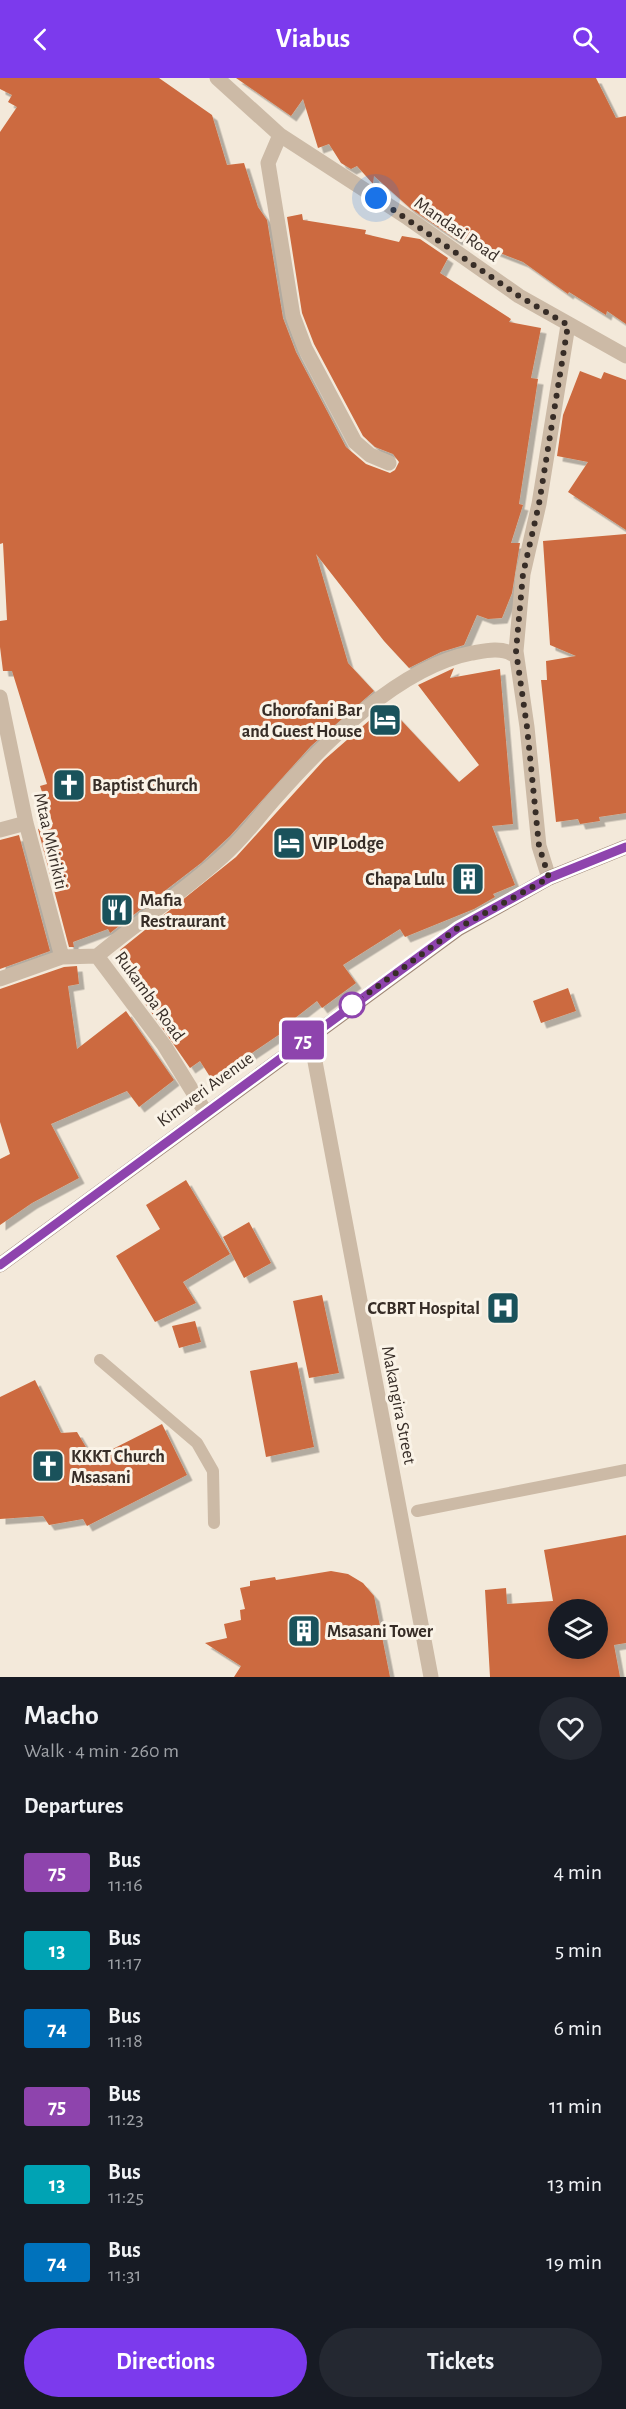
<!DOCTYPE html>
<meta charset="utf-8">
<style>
:root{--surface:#171b24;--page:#242831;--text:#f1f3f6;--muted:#9ea1a6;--accent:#7c3aed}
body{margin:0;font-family:"Alegreya Sans",sans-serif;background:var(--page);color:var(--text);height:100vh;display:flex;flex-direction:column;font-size:22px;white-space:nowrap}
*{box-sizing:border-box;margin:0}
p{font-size:20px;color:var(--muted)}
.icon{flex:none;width:33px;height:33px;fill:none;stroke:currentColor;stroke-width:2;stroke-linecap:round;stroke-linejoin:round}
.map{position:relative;height:1599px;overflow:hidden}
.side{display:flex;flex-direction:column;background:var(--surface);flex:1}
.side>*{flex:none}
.badge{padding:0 12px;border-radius:4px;font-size:21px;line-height:39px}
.fabs{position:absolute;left:548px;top:1521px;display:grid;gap:12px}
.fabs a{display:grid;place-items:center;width:60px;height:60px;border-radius:50%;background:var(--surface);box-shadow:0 3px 15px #0003;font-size:30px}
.you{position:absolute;width:30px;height:30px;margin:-15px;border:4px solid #fff;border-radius:50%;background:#1a73e8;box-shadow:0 0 0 9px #1a73e833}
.map>.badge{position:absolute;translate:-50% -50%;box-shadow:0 0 0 3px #fff}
h2{padding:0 24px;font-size:22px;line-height:54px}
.round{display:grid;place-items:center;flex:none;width:63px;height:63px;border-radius:32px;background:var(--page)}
.headline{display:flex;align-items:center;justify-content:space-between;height:102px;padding:0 24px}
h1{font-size:28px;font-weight:600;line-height:45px}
.button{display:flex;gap:12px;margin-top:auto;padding:12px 24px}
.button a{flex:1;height:69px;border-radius:36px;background:var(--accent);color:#fff;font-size:24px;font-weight:600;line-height:69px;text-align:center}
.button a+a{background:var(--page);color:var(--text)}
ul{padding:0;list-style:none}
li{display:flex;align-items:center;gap:18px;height:78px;padding:0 24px}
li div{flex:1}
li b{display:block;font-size:22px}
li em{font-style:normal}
li .badge{min-width:66px;font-weight:700;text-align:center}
header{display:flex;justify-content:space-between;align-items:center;height:78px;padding:0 24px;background:var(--accent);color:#fff;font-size:27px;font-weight:600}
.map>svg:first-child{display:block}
.building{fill:#cc6b3f;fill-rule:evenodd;filter:url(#shadow)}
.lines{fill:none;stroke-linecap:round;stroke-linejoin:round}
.lane{stroke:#ccbaa6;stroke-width:12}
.street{stroke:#ccbaa6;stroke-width:15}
.secondary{stroke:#a08877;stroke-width:15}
.line-casing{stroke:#fff;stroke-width:14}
.line{stroke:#8e44ad;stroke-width:9}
.walk{stroke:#372d27;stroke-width:6;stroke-dasharray:0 10.8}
.stop-dot{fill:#fff;stroke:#8e44ad;stroke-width:3}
.labels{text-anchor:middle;stroke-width:6;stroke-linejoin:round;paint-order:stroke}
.street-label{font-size:18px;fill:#372d27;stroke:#faf3e7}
.poi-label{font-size:18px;font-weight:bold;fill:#372d27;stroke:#faf3e7;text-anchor:start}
</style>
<header><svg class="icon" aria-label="back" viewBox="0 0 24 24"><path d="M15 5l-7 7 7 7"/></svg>Viabus<svg class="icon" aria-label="search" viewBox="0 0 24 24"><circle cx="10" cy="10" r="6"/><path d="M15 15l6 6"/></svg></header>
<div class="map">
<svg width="626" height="1599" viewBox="0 0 626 1599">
<defs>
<filter id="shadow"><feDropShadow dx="5.5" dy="5.5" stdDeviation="0" flood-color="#0004"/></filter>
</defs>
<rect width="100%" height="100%" fill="#f3e9da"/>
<!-- building -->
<path class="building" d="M0,0H159L212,37L227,87L244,85L258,129L267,142L283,240L296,274L346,369L366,386L390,395L395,392L399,384L393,376L375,369L363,358L314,266L302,235L287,139L302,136L303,142L366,152L365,156L399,164L402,158L420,161L448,180L440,195L511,241L509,244L541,250L531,300L538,301L519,426L523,427L511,465H520L512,515L502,540L488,541L477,537L464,567L441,574L409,590L384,563L316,476L348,585L374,613L311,668L230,758L201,785L110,855L108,851L73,864L74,869H69L38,751L53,746L40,708L47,706L12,593H3L0,569V543L7,542L3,465L0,466V54L17,29L8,24L12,17L0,11Z
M236,0H596L616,40L626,38V246L607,233L606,237L569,214L568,216L523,184L459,159L457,162L410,130L374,98L373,106L357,88L351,91L341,85L329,66L318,70L303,21L291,38Z
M580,293L601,301L604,294L626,302V452L568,414L588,384L557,378L563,337Z
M626,456V735L599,739L600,743L580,746L578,741L556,744L541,602H547L546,583L576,578L550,567L543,463Z
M454,590L450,600L500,591L513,746L492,748L515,807L493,816L495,819L474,831L405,859L400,851L343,887L356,905L322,930L317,923L281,951L283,954L212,1002L200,983L190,990L142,921L146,918L120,872L236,779L324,682L387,627L459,704L479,687L418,607Z
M19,757L50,873L0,891V762Z
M77,888L79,906L68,908L77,971L126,933L174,1002L139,1029L127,1013L51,1046L79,1100L32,1125L0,1147V1081L10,1076L0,1044V911L64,889Z
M568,910L576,933L541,945L533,923Z
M186,1102L230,1176L183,1204L196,1225L155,1244L116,1178L160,1151L146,1127Z
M249,1144L271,1185L244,1200L223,1159Z
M322,1217L339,1295L309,1300L293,1223Z
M195,1243L201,1264L179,1270L172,1248Z
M297,1284L314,1369L266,1379L250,1293Z
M35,1302L61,1355L77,1354L93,1381L162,1346L187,1397L87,1448L83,1441L49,1447L43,1438L0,1441V1319Z
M626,1457V1565L614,1567L620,1599H490L485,1512L506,1510L507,1526L553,1523L544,1472ZM558,1532H597V1570H558Z
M331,1493L348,1496L363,1505L374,1518L390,1599H234L241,1588L205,1565L227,1560L224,1546L241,1542L240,1532L245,1531L240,1510L250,1508V1503L275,1499L276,1502Z"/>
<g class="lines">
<!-- lane -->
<path class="lane" d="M100,1282L197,1365L213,1393L214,1445
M417,1433L626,1392"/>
<!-- street -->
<path class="street" d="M217,0L280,57L408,140L519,218L626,278
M280,57L268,85L293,238L305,270L355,364L370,377L389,385
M0,619L26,745L62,879
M0,752L26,745
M549,800L539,768L527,649L516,573L523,496L539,426L568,247
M97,878C138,844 182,815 222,779C243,761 258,739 277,718C325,664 399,589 472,575C484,573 501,569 512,576L516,573
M0,901L62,879L97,878L164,967L206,1035
M310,957L431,1599"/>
<!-- secondary -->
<path class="secondary" d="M0,1187L458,851L549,800L626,769"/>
</g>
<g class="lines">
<!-- line casing -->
<g class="line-casing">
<path id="line" d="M0,1187L458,850L549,800L626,769"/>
</g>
<!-- line -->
<use href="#line" class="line"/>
<!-- walk -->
<path class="walk" d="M352,927L458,850L549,800L539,768L527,649L516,573L523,496L539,426L568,247L519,218L376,120"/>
</g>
<!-- icons -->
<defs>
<g id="hotel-square" transform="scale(1.725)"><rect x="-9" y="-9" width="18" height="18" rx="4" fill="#1a525b" stroke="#faf3e7"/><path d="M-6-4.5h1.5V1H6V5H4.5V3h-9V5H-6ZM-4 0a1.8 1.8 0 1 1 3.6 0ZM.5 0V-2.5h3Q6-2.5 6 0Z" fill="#fff"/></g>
<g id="church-square" transform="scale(1.725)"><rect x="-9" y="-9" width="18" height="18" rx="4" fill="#1a525b" stroke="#faf3e7"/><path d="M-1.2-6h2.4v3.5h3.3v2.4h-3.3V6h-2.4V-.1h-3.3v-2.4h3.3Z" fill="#fff"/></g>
<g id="building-square" transform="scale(1.725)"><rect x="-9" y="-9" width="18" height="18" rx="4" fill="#1a525b" stroke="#faf3e7"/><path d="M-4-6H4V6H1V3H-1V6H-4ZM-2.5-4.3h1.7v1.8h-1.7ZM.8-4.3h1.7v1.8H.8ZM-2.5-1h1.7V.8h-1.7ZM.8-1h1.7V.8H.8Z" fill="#fff"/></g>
<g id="restaurant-square" transform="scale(1.725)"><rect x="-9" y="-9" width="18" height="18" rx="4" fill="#1a525b" stroke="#faf3e7"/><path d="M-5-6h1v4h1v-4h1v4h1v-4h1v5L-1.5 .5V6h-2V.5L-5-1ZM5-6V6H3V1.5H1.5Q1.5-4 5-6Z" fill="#fff"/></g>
<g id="hospital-square" transform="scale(1.725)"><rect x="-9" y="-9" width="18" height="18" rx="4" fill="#1a525b" stroke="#faf3e7"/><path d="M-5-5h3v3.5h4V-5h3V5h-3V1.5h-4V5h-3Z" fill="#fff"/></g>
</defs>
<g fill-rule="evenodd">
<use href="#hotel-square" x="385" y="642"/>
<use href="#church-square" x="69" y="707"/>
<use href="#hotel-square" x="289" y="765"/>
<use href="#building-square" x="468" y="801"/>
<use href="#restaurant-square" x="117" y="832"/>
<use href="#hospital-square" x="503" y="1230"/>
<use href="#church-square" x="48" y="1388"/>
<use href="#building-square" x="304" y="1553"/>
</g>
<!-- markers -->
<circle class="stop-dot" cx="352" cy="927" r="12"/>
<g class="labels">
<!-- street labels -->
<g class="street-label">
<text transform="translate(457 151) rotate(35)" y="6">Mandasi Road</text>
<text transform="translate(51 763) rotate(77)" y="6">Mtaa Mkirikiti</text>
<text transform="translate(150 918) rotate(54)" y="6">Rukamba Road</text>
<text transform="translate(205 1011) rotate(-36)" y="6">Kimweri Avenue</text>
<text transform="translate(399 1327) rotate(79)" y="6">Makangira Street</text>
</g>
<!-- poi labels -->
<g class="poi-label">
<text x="362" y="638" text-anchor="end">Ghorofani Bar<tspan x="362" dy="21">and Guest House</tspan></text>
<text x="92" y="713">Baptist Church</text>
<text x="312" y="771">VIP Lodge</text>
<text x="445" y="807" text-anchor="end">Chapa Lulu</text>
<text x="140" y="828">Mafia<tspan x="140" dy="21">Restraurant</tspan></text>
<text x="480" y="1236" text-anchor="end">CCBRT Hospital</text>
<text x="71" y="1384">KKKT Church<tspan x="71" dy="21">Msasani</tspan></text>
<text x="327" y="1559">Msasani Tower</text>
</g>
</g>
</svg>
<div class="fabs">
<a><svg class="icon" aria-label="layers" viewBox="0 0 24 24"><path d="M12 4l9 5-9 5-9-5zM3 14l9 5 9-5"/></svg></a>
</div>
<div class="you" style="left:376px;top:120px"></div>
<b class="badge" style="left:303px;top:962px;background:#8e44ad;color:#fff">75</b>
</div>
<section class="side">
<div class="headline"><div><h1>Macho</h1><p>Walk · 4 min · 260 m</p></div><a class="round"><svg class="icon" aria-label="heart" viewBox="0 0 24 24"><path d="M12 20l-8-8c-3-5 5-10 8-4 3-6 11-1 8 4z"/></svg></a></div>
<h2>Departures</h2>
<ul>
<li><span class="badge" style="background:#8e44ad;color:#fff">75</span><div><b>Bus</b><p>11:16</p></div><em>4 min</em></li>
<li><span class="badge" style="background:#00a3b4;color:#fff">13</span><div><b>Bus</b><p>11:17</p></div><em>5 min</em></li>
<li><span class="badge" style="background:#0072bc;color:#fff">74</span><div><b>Bus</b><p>11:18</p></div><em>6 min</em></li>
<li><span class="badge" style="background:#8e44ad;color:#fff">75</span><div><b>Bus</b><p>11:23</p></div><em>11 min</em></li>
<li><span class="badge" style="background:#00a3b4;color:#fff">13</span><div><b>Bus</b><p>11:25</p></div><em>13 min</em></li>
<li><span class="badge" style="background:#0072bc;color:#fff">74</span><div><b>Bus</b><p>11:31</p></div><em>19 min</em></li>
</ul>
<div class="button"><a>Directions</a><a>Tickets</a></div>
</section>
